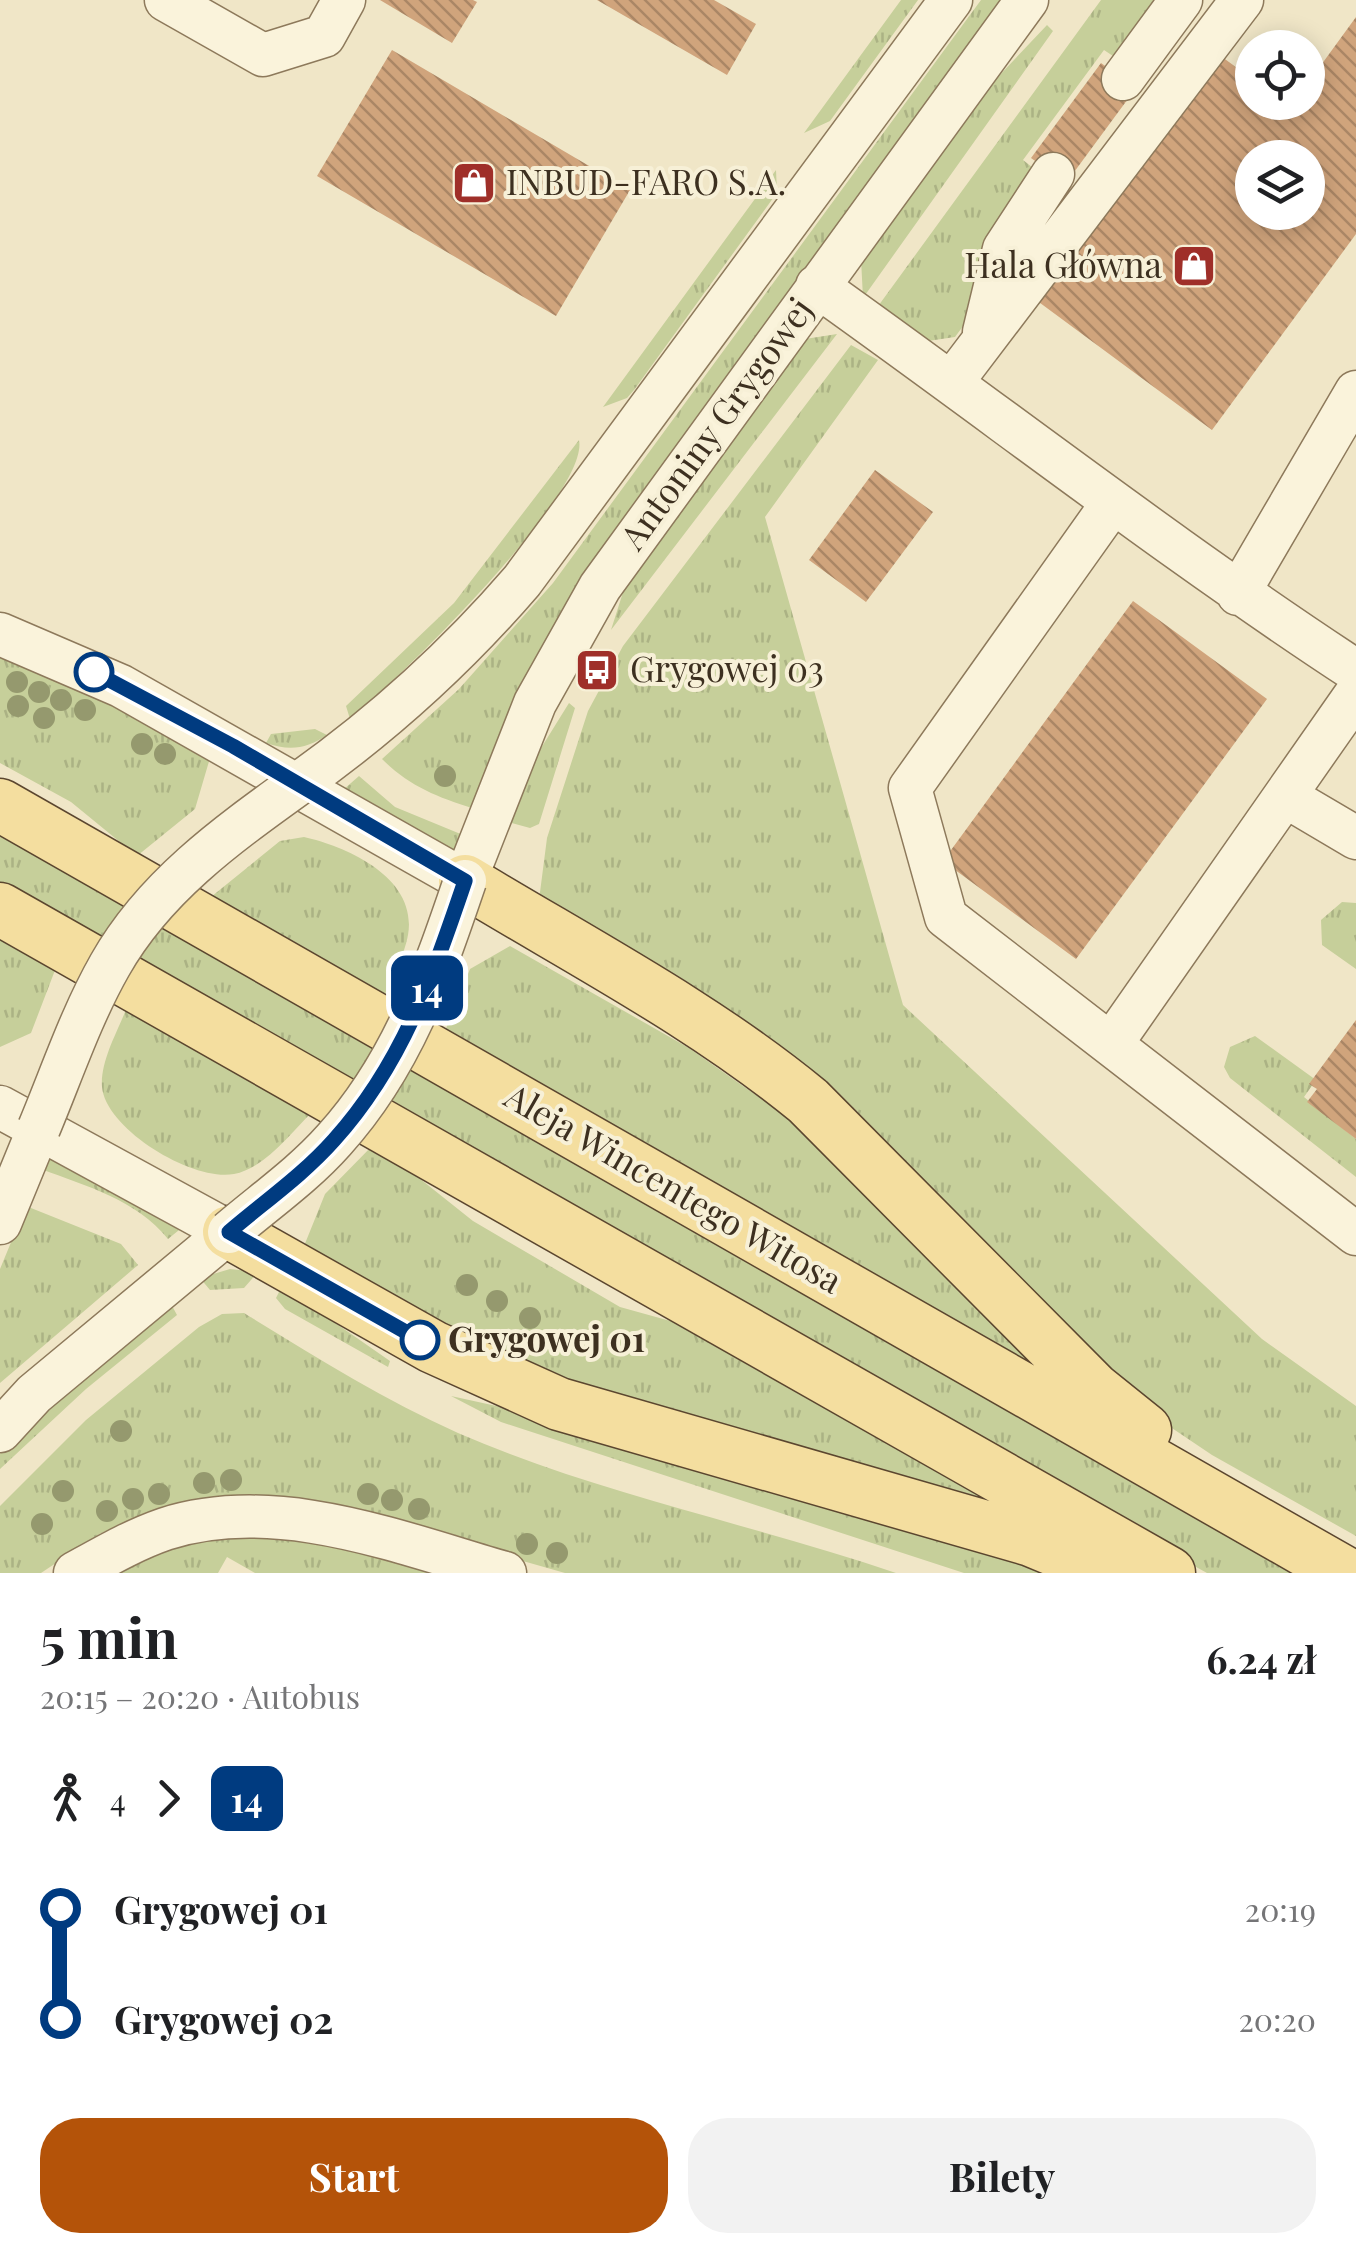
<!DOCTYPE html>
<html lang="pl">
<meta charset="utf-8">
<style>
:root{--surface:#fff;--page:#f2f2f2;--text:#202124;--muted:#757577;--accent:#b45309}
body{margin:0;font-family:"Playfair Display",serif;background:var(--page);color:var(--text);height:100vh;display:flex;flex-direction:column;font-size:38px;white-space:nowrap}
*{box-sizing:border-box;margin:0}
p{font-size:32px;color:var(--muted)}
.icon{flex:none;width:55px;height:55px;fill:none;stroke:currentColor;stroke-width:2;stroke-linecap:round;stroke-linejoin:round}
.map{position:relative;height:1573px;overflow:hidden}
.sheet{display:flex;flex-direction:column;background:var(--surface);flex:1}
.sheet>*{flex:none}
.badge{padding:0 20px;border-radius:15px;font-size:35px;line-height:65px}
.buttons{position:absolute;left:1235px;top:30px;display:grid;gap:20px}
.buttons a{display:grid;place-items:center;width:90px;height:90px;border-radius:50%;background:var(--surface);box-shadow:0 5px 25px #0003;font-size:50px}
.map>.badge{position:absolute;translate:-50% -50%;box-shadow:0 0 0 5px #fff}
.legs{display:flex;align-items:center;gap:15px;height:110px;padding:0 40px;font-size:32px}
.legs p{margin-inline-start:auto}
.headline{display:flex;align-items:center;justify-content:space-between;height:170px;padding:0 40px}
h1{font-size:55px;font-weight:700;line-height:75px}
.primary-button{display:flex;gap:20px;margin-top:auto;padding:20px 40px}
.primary-button a{flex:1;height:115px;border-radius:40px;background:var(--accent);color:#fff;font-size:40px;font-weight:700;line-height:115px;text-align:center}
.primary-button a+a{background:var(--page);color:var(--text)}
ul{padding:0 40px;list-style:none}
li{display:flex;align-items:center;gap:35px;height:110px;font-size:38px}
li i{display:grid;place-items:center;width:15px;height:100%;margin:0 12px;background:currentColor}
li i::after{content:'';width:25px;height:25px;margin:-12px;border:8px solid;border-radius:50%;background:var(--surface)}
li p{margin-inline-start:auto}
li:first-child i{background:linear-gradient(#0000 50%,currentColor 0)}
li:last-child i{background:linear-gradient(currentColor 50%,#0000 0)}
.map>svg:first-child{display:block}
.grass{fill:url(#grass-tufts)}
.building{fill:url(#building-back-hatch);fill-rule:evenodd}
.lines{fill:none;stroke-linecap:round;stroke-linejoin:round}
.minor-casing{stroke:#8d795b;stroke-width:45}
.major-casing{stroke:#5b462f;stroke-width:55}
.minor{stroke:#faf3db;stroke-width:42}
.major{stroke:#f4de9f;stroke-width:52}
.minor-bridge-casing{stroke:#8d795b;stroke-width:45;stroke-linecap:butt}
.minor-bridge{stroke:#faf3db;stroke-width:42}
.tree{fill:#95996e}
.line-1-casing{stroke:#fff;stroke-width:22}
.line-1{stroke:#003b80;stroke-width:15}
.stop-1-dot{fill:#fff;stroke:#003b80;stroke-width:5}
.labels{text-anchor:middle;stroke-width:8;stroke-linejoin:round;paint-order:stroke}
.poi-label{font-size:35px;fill:#3d3020;stroke:#f7f0d7;text-anchor:start}
.street-label{font-size:35px;fill:#3d3020;stroke:#f7f0d7}
.stop-label{font-size:35px;font-weight:bold;fill:#3d3020;stroke:#f7f0d7;text-anchor:start}
</style>
<div class="map">
<svg width="1356" height="1573" viewBox="0 0 1356 1573">
<defs>
<pattern id="grass-tufts" width="24" height="20" patternUnits="userSpaceOnUse" patternTransform="scale(2.5)"><rect width="24" height="20" fill="#c6cf9a"/><path d="M3 7l-1-3M5 7V3M7 7l1-3M15 17l-1-3M17 17v-4M19 17l1-3" fill="none" stroke="#abb284"/></pattern>
<pattern id="building-back-hatch" width="6" height="6" patternUnits="userSpaceOnUse" patternTransform="scale(2.5)"><rect width="6" height="6" fill="#d0a47c"/><path d="M-1 5l2 2M0 0l6 6M5-1l2 2" fill="none" stroke="#aa8665"/></pattern>
</defs>
<rect width="100%" height="100%" fill="#f0e6c7"/>
<!-- grass -->
<path class="grass" d="M901,0H918L830,121L804,133Z
M981,0H1006L472,808C437,797 409,786 382,759L459,689L553,583Z
M1101,0H1171L1125,64L1104,50L1023,160L1037,171L981,302L955,337L928,341L876,309Z
M1047,25L1053,31L863,298L861,259L963,114Z
M776,170L777,192L771,201L634,390L627,398L603,407Z
M837,334L611,630L625,586L805,339Z
M851,345L878,360L765,517L903,1005L1262,1339L1356,1406V1536L1212,1455L1151,1414L539,900L547,838L588,711L623,646Z
M579,440C590,493 396,682 350,719L346,706L454,603Z
M0,654L86,687L210,758L195,809L137,856L71,802L0,763Z
M569,703L575,708L539,824L530,828L504,821L520,782Z
M315,729L327,735C307,749 289,751 266,743L271,734Z
M359,776L395,807L463,835L457,855L343,790Z
M0,830L1307,1573H1207L936,1423L345,1075L0,882Z
M304,837C348,847 418,878 408,935C404,957 391,980 382,1001L206,901L280,841Z
M1342,902L1356,903V969L1322,945L1321,920Z
M0,932L57,965L31,1033L0,1047Z
M510,946L689,1048L793,1121L1082,1397L443,1036L470,969Z
M127,1007L312,1112C291,1133 265,1168 234,1174C194,1182 106,1130 102,1087C100,1061 118,1031 127,1007Z
M1255,1036L1316,1080L1304,1097L1356,1139V1177L1230,1078L1224,1067L1230,1047Z
M375,1143L473,1221L620,1307L710,1332L1060,1534L554,1382L302,1251L325,1194Z
M49,1149L184,1226L168,1239C137,1200 86,1186 41,1169Z
M26,1206L121,1244L138,1265L0,1383V1269Z
M230,1269L258,1272L244,1288L210,1290L200,1278Z
M282,1286L390,1361L388,1367L285,1309L276,1298Z
M171,1304L177,1315L86,1389L0,1469V1454L20,1432Z
M244,1313C314,1356 383,1399 458,1433C598,1494 752,1524 896,1573H565L371,1518L163,1510L101,1533L41,1573H0V1506L86,1420L199,1327L222,1314Z
M451,1396L519,1411L979,1548L1044,1573H964L501,1422Z
M219,1535L310,1538L440,1573H255L227,1557L218,1573H95Z"/>
<!-- building -->
<path class="building" d="M380,0H473L477,2L452,43Z
M597,0H714L756,24L727,75Z
M1356,17V234L1212,430L1032,297L1214,51L1252,79V102H1284L1290,107L1308,102V83ZM1252,158H1308V212H1252Z
M392,50L630,190L556,316L317,176Z
M1101,63L1136,88L1066,183L1031,158Z
M875,470L933,512L866,602L809,560Z
M1133,601L1267,699L1076,959L943,861Z
M1356,1020V1139L1307,1102L1317,1089L1309,1084Z"/>
<g class="lines">
<!-- minor casing -->
<g class="minor-casing">
<path id="minor" d="M166,0L263,55L324,36L344,0
M1123,79L1181,0
M817,286C997,414 1171,550 1356,671
M984,332L1004,249L1053,174
M952,382L1242,0
M1111,505L910,788L946,917L1356,1234
M1238,594L1356,392
M0,634L121,686L465,881L535,703L600,587L1027,0
M298,784C383,724 454,660 522,581L951,0
M1285,796L1356,838
M1112,1043L1356,694
M0,1107L229,1232L34,1394L0,1431
M0,1223L39,1128
M75,1573C104,1557 133,1540 165,1529C276,1493 400,1543 505,1573"/>
</g>
<!-- major casing -->
<g class="major-casing">
<path id="major" d="M0,805L1345,1573
M465,881C582,952 702,1014 808,1101L1094,1389L1145,1430
M0,909L1169,1573
M229,1232L433,1347L559,1404L1031,1540L1110,1573"/>
</g>
<!-- minor -->
<use href="#minor" class="minor"/>
<!-- major -->
<use href="#major" class="major"/>
<!-- minor-bridge casing -->
<g class="minor-bridge-casing">
<path id="minor-bridge" d="M39,1128C62,1073 81,1016 110,965C154,887 227,835 298,784
M229,1232C264,1202 303,1175 334,1140C402,1065 433,975 465,881"/>
</g>
<!-- minor-bridge -->
<use href="#minor-bridge" class="minor-bridge"/>
</g>
<!-- trees -->
<g class="tree">
<circle cx="17" cy="682" r="11"/>
<circle cx="39" cy="692" r="11"/>
<circle cx="61" cy="700" r="11"/>
<circle cx="18" cy="706" r="11"/>
<circle cx="85" cy="710" r="11"/>
<circle cx="44" cy="718" r="11"/>
<circle cx="142" cy="744" r="11"/>
<circle cx="165" cy="754" r="11"/>
<circle cx="445" cy="776" r="11"/>
<circle cx="467" cy="1285" r="11"/>
<circle cx="497" cy="1301" r="11"/>
<circle cx="530" cy="1318" r="11"/>
<circle cx="121" cy="1431" r="11"/>
<circle cx="231" cy="1480" r="11"/>
<circle cx="204" cy="1483" r="11"/>
<circle cx="63" cy="1491" r="11"/>
<circle cx="159" cy="1494" r="11"/>
<circle cx="368" cy="1494" r="11"/>
<circle cx="133" cy="1499" r="11"/>
<circle cx="392" cy="1500" r="11"/>
<circle cx="419" cy="1509" r="11"/>
<circle cx="107" cy="1511" r="11"/>
<circle cx="42" cy="1524" r="11"/>
<circle cx="527" cy="1544" r="11"/>
<circle cx="557" cy="1553" r="11"/>
</g>
<g class="lines">
<!-- line-1 casing -->
<g class="line-1-casing">
<path id="line-1" d="M94,672L233,746L465,881C433,975 402,1065 334,1140C303,1175 264,1202 229,1232L420,1340"/>
</g>
<!-- line-1 -->
<use href="#line-1" class="line-1"/>
</g>
<!-- icons -->
<defs>
<g id="shop-square" transform="scale(2.25)"><rect x="-9" y="-9" width="18" height="18" rx="4" fill="#9f2f29" stroke="#f7f0d7"/><path d="M-5-2.5h2.3a2.7 3.5 0 0 1 5.4 0H5L5.5 6h-11ZM-1.5-2.5h3a1.5 2.3 0 0 0-3 0Z" fill="#fff"/></g>
<g id="bus-square" transform="scale(2.25)"><rect x="-9" y="-9" width="18" height="18" rx="4" fill="#9f2f29" stroke="#f7f0d7"/><path d="M-5-6H5V4H4V6H2V4H-2V6H-4V4H-5ZM-3.5-4V0h7V-4ZM-3.5 1.2v1.5H-2V1.2ZM2 1.2v1.5H3.5V1.2Z" fill="#fff"/></g>
</defs>
<g fill-rule="evenodd">
<use href="#shop-square" x="474" y="183"/>
<use href="#shop-square" x="1194" y="266"/>
<use href="#bus-square" x="597" y="670"/>
</g>
<!-- markers -->
<g class="stop-1-dot">
<circle cx="94" cy="672" r="18"/>
<circle cx="420" cy="1340" r="18"/>
</g>
<g class="labels">
<!-- poi labels -->
<g class="poi-label">
<text x="506" y="195">INBUD-FARO S.A.</text>
<text x="1162" y="278" text-anchor="end">Hala Główna</text>
<text x="630" y="682">Grygowej 03</text>
</g>
<!-- street labels -->
<g class="street-label">
<text transform="translate(717 424) rotate(-54)" y="12">Antoniny Grygowej</text>
<text transform="translate(673 1189) rotate(30)" y="12">Aleja Wincentego Witosa</text>
</g>
<!-- stop labels -->
<g class="stop-label">
<text x="448" y="1352">Grygowej 01</text>
</g>
</g>
</svg>
<div class="buttons">
<a><svg class="icon" aria-label="locate" viewBox="0 0 24 24"><circle cx="12" cy="12" r="6"/><path d="M12 2v4M12 18v4M2 12h4M18 12h4"/></svg></a>
<a><svg class="icon" aria-label="layers" viewBox="0 0 24 24"><path d="M12 4l9 5-9 5-9-5zM3 14l9 5 9-5"/></svg></a>
</div>
<b class="badge" style="left:427px;top:988px;background:#003b80;color:#fff">14</b>
</div>
<section class="sheet">
<div class="headline"><div><h1>5 min</h1><p>20:15 – 20:20 · Autobus</p></div><b>6.24 zł</b></div>
<div class="legs"><svg class="icon" aria-label="walk" viewBox="0 0 24 24"><circle cx="13" cy="4" r="2"/><path d="M13 8l-2 6 4 7M11 14l-3 7M7 12l3-4h3l4 4"/></svg>4<svg class="icon" aria-label="forward" viewBox="0 0 24 24"><path d="M9 5l7 7-7 7"/></svg><b class="badge" style="background:#003b80;color:#fff">14</b></div>
<ul>
<li><i style="color:#003b80"></i><b>Grygowej 01</b><p>20:19</p></li>
<li><i style="color:#003b80"></i><b>Grygowej 02</b><p>20:20</p></li>
</ul>
<div class="primary-button"><a>Start</a><a>Bilety</a></div>
</section>
